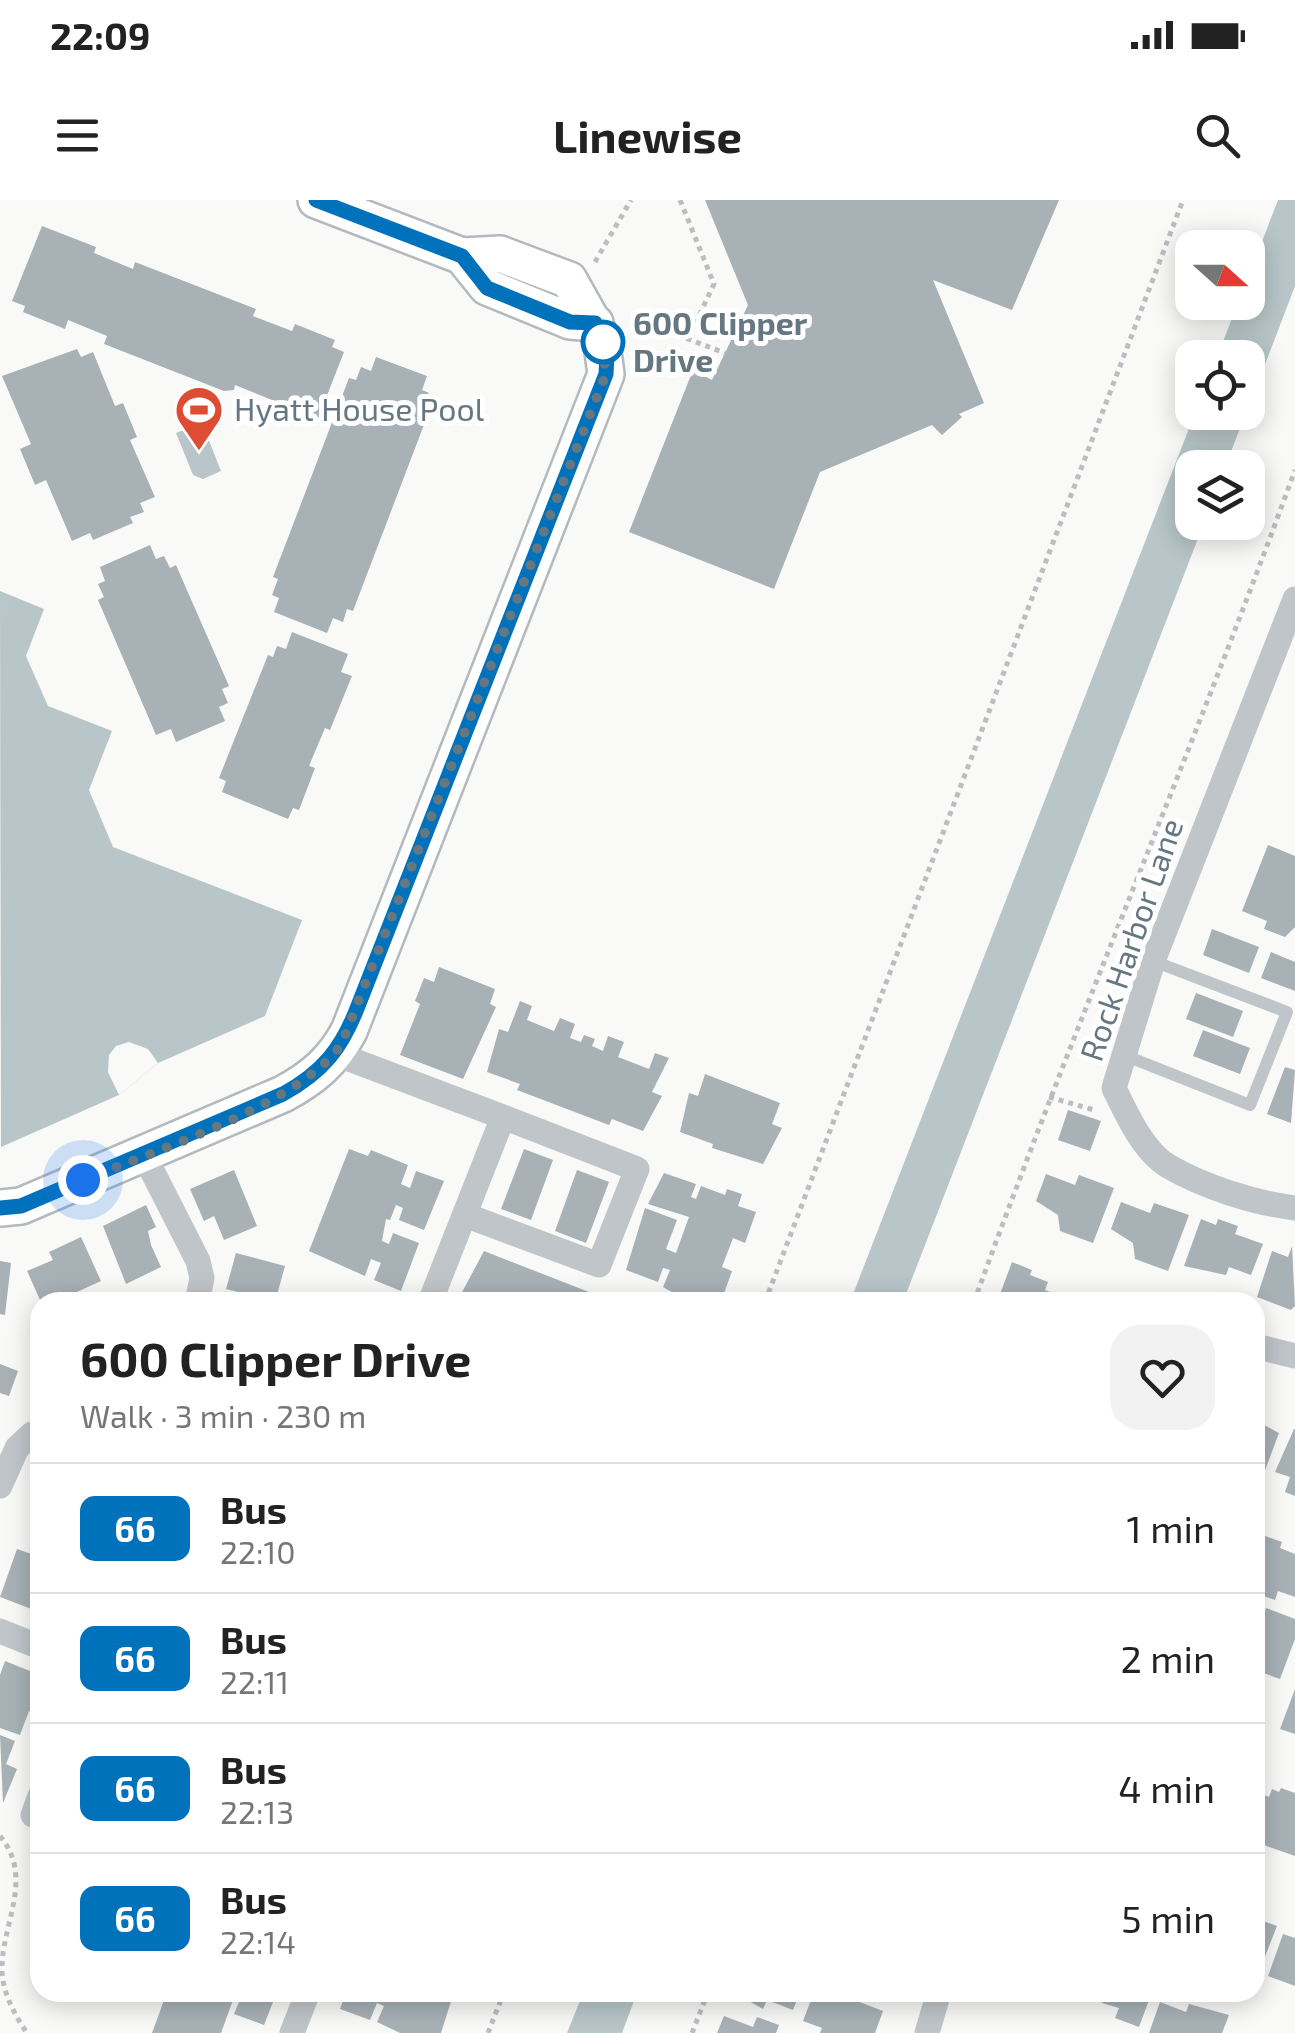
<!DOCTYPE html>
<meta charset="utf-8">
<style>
:root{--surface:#fff;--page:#f2f2f2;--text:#222;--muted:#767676;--line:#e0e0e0}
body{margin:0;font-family:"Exo 2",sans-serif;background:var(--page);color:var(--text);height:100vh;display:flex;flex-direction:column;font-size:38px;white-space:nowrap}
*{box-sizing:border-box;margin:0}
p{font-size:32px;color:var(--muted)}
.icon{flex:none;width:55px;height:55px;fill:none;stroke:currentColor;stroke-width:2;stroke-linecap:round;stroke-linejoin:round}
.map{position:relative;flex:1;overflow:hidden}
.drawer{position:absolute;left:30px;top:1092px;width:1235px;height:710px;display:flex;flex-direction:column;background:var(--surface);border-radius:30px;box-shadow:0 5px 25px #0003}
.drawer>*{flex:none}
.badge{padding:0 20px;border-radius:15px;font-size:35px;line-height:65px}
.needle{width:65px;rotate:111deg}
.buttons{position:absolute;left:1175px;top:30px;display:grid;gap:20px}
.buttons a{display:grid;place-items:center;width:90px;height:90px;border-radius:20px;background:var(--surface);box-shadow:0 5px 25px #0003;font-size:50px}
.you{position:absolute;width:50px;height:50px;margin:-25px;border:8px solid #fff;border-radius:50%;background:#1a73e8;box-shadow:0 0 0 15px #1a73e833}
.map>.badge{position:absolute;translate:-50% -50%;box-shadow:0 0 0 5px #fff}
.round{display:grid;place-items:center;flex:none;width:105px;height:105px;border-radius:30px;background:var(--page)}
.headline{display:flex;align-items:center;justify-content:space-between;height:170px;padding:0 50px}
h1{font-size:48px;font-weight:700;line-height:75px}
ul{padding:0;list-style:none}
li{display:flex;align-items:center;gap:30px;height:130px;padding:0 50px;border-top:2px solid var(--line)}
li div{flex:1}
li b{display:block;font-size:38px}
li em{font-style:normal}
li .badge{min-width:110px;font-weight:700;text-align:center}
.status{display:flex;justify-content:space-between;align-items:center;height:70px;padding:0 50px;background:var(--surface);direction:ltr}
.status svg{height:28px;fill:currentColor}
header{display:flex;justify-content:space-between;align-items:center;height:130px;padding:0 50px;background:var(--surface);font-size:45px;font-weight:700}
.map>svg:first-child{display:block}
.water{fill:#b8c6c9}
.pier{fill:#f9f9f7}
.building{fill:#a7b1b6}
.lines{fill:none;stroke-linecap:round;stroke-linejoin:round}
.secondary-casing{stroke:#b3b9bd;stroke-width:40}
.path{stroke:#bbbec1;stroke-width:5;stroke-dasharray:5 5;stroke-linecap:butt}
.lane{stroke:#c0c5c9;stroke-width:12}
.street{stroke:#c0c5c9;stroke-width:25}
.secondary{stroke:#fff;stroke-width:35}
.line-casing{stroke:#fff;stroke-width:22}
.line{stroke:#0072bc;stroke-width:15}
.walk{stroke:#657781;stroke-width:10;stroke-dasharray:0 18}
.stop-dot{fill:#fff;stroke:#0072bc;stroke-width:5}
.labels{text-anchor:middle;stroke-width:10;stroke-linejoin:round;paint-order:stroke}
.stop-label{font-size:32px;font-weight:bold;fill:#657781;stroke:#fff;text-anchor:start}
.poi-label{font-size:32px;fill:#657781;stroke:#fff;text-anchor:start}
.street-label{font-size:32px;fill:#657781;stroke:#fff}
</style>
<div class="status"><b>22:09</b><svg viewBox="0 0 49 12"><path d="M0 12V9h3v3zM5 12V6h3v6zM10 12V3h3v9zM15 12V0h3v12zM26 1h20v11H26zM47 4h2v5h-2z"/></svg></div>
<header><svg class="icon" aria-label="menu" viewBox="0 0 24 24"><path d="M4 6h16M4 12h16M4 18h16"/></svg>Linewise<svg class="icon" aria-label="search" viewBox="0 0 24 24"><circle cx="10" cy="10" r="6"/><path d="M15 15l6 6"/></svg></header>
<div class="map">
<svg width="1295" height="1833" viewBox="0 0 1295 1833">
<rect width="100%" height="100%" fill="#f9f9f7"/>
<!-- water -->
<path class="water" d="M1278,0H1295V86L1248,209V158L1217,157L1238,103L1248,102V78Z
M1195,213H1246L1225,267L1192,268V322L1204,323L903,1102H850Z
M202,223L221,271L203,279L193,275L176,233Z
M0,391L44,409L26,456L48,506L112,531L89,590L113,647L302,720L265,816L158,863L119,895L1,947Z
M583,1793H637L622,1833H567Z"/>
<!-- pier -->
<path class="pier" d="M129,842L148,849L158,863L119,895L108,872L109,855L116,846Z"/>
<!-- building -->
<path class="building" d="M705,0H1059L1012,110L933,80L984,203L959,214L962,217L942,235L932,225L820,272L774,389L629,332L693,170L712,180L748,105Z
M42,26L96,47L94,53L133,69L135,62L256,109L253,116L292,131L295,124L335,140L332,147L344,152L317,221L305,216L303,221L274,210L277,202L235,185L234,190L224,191L104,144L107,136L68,120L65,129L23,112L25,106L12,101Z
M77,149L81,157L93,152L115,206L123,203L137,237L130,240L155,297L140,303L144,312L130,317L133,323L93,340L90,333L72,341L46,280L35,285L20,249L31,244L2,176Z
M376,157L427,176L422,190L429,193L424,206L430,209L353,411L347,409L343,422L333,418L327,433L274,412L279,398L272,395L278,379L273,377L349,178L356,180L361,167L371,171Z
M150,345L156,359L164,356L170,368L176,365L229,486L222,489L228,503L219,507L225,521L176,542L171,529L156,535L98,400L104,397L98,384L105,381L100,367Z
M292,432L348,454L341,472L352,476L330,530L325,528L309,566L315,568L299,610L293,608L288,619L222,592L226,581L219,578L268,455L273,457L277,446L286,449Z
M1268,645L1295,656V727L1285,737L1264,729L1267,721L1242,711Z
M1212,729L1259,747L1249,773L1203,755Z
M1271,752L1295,762V791L1261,778Z
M439,767L495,789L490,804L496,807L463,879L400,855L420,804L415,801L424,778L434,782Z
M1196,793L1243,811L1233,837L1186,819Z
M520,801L532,806L527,820L554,831L560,818L575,824L570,838L581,842L584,835L595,839L592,846L603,851L608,836L624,842L618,857L649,869L655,853L669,858L652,892L662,896L643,931L612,919L609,925L517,890L520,884L487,872L499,829L508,832Z
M1203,830L1250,848L1240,874L1193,856Z
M1285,867L1295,870L1291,923L1267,914Z
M705,874L780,903L772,924L782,928L763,964L712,948L713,944L680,932L689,893L698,896Z
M1068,910L1101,921L1090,951L1058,940Z
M349,949L368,956L371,950L408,965L401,984L410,988L416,971L444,981L424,1030L399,1020L403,1008L396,1005L390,1020L386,1019L382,1041L389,1044L393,1033L419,1043L401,1091L374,1080L381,1063L371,1059L365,1076L309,1051Z
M524,949L553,960L531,1020L501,1009Z
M234,970L257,1026L224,1040L214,1016L204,1021L190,989Z
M577,970L609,982L586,1043L555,1031Z
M664,973L696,984L691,997L696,999L701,986L725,995L727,989L742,994L738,1006L756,1012L745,1043L733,1038L722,1067L732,1071L721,1102L704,1096L696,1102L677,1095L663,1087L670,1070L663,1068L658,1082L626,1070L645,1008L677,1020L666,1049L676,1053L689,1017L648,1004Z
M1046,974L1075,985L1079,975L1114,988L1093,1043L1060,1031L1058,1015L1036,1001Z
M1121,1002L1150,1013L1154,1003L1189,1015L1168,1071L1135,1059L1133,1043L1111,1029Z
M146,1005L156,1027L148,1031L151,1045L161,1067L126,1084L103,1026Z
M1201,1019L1216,1025L1218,1019L1238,1026L1235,1034L1263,1044L1251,1075L1229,1067L1226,1075L1184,1066Z
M81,1037L101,1081L55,1102H41L27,1071L53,1060L49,1052Z
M1292,1046L1295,1106L1291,1110L1257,1097L1272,1051L1288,1057Z
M484,1051L594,1094L590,1102H468L460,1096Z
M236,1053L285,1066L275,1102H235L238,1092L226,1089Z
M0,1061L11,1063L5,1115L0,1114Z
M1012,1062L1032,1070L1030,1075L1048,1082L1045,1090L1068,1099L1067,1102H997Z
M0,1164L18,1171L9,1196L0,1193Z
M1255,1220L1279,1233L1261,1281L1255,1279Z
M1294,1229H1295V1296L1285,1292L1290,1277L1275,1272Z
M1257,1333L1282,1342L1280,1348L1295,1354V1397L1278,1391L1275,1400L1255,1393Z
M17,1349L40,1357V1401L34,1410L0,1397Z
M1266,1408L1295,1419V1439L1280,1479L1255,1470V1413L1263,1416Z
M5,1461L40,1475V1511L38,1515L29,1511L20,1535L0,1528V1475Z
M1295,1489V1534L1280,1529Z
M0,1535L15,1541L6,1564L17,1569L3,1603Z
M1281,1588L1295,1593V1656L1258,1643L1262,1631L1255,1628V1591L1269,1597L1272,1589L1279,1592Z
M1255,1718L1277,1726L1262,1764L1255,1761Z
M1283,1734L1295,1738V1786L1268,1776Z
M167,1792H277L264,1825L234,1814L239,1802L233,1800L221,1833H152Z
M346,1792H454L441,1833H400L377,1822L384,1806L377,1803L370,1820L340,1809Z
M733,1792H800L793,1810L767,1800L763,1809Z
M814,1792H860L857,1801L883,1811L875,1833H820L822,1828L803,1821Z
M1105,1792H1152L1139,1827L1115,1818L1119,1808L1102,1803Z
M1160,1802L1186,1812L1189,1804L1229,1815L1222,1833H1149Z
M724,1816L753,1827L757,1817L779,1825L776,1833H717Z"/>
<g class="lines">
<!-- secondary casing -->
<g class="secondary-casing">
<path id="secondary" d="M462,56L487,87L570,121L595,123
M0,1008L21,1006L283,894C313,878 333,861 349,831L606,174L601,137L569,80L500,54L462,56L316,0"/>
</g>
<!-- path -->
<path class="path" d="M680,0L714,84L688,139L725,153
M595,62L631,0
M1049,897L1094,910
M765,1102L1183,0
M974,1102C1075,823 1193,550 1295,270
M0,1636C34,1677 3,1722 2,1766C1,1790 14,1814 27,1833
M488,1833L504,1792
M692,1833L708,1792"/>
<!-- lane -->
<path class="lane" d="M1121,854L1250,905L1287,812L1153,761"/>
<!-- street -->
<path class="street" d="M1295,399L1153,761L1114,888C1126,913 1143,951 1168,966C1204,987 1254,1003 1295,1008
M336,854L503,917L430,1102
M144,955L198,1061L202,1078L197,1102
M465,1015L599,1065L637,969L503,917
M1255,1146L1295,1156
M0,1286L17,1248L32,1234H40
M0,1431L40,1447
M33,1615L40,1596
M292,1833L308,1792
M927,1833L939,1792"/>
<!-- secondary -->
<use href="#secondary" class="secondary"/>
</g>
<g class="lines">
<!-- line casing -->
<g class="line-casing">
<path id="line" d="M0,1008L21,1006L283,894C323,872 342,848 358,806L606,174L607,154L595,123L570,122L487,88L462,56L316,0"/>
</g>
<!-- line -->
<use href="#line" class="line"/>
<!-- walk -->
<path class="walk" d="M83,980C151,952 304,903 342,843L606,174L601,136L603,142"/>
</g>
<!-- icons -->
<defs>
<g id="stadium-pin" transform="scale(2.5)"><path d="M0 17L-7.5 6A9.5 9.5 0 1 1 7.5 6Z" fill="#dd4d33" stroke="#fff"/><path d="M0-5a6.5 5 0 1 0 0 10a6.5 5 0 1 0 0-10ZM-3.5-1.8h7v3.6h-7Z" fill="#fff"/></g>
</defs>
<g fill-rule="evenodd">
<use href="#stadium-pin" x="199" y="210"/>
</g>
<!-- markers -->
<circle class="stop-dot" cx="603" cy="142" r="20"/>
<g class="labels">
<!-- stop labels -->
<g class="stop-label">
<text x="633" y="135">600 Clipper<tspan x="633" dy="37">Drive</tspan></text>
</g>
<!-- poi labels -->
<g class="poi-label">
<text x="234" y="221">Hyatt House Pool</text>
</g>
<!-- street labels -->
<g class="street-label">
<text transform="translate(1132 740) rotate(-71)" y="11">Rock Harbor Lane</text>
</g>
</g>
</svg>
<div class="buttons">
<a><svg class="needle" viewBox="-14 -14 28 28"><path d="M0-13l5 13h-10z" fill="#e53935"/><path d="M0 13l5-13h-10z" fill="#767676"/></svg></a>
<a><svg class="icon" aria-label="locate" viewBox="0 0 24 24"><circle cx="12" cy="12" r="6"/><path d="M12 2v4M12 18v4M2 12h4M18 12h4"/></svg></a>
<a><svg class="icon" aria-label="layers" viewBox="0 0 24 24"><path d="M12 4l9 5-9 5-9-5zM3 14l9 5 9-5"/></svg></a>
</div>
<div class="you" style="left:83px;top:980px"></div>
<section class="drawer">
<div class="headline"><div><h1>600 Clipper Drive</h1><p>Walk · 3 min · 230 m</p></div><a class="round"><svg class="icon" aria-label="heart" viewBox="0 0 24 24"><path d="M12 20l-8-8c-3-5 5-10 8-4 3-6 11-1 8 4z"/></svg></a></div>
<ul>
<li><span class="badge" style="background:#0072bc;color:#fff">66</span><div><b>Bus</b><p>22:10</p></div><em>1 min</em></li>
<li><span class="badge" style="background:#0072bc;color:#fff">66</span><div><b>Bus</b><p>22:11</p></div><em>2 min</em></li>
<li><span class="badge" style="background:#0072bc;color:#fff">66</span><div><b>Bus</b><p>22:13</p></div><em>4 min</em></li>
<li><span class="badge" style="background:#0072bc;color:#fff">66</span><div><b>Bus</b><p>22:14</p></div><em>5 min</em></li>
</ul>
</section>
</div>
